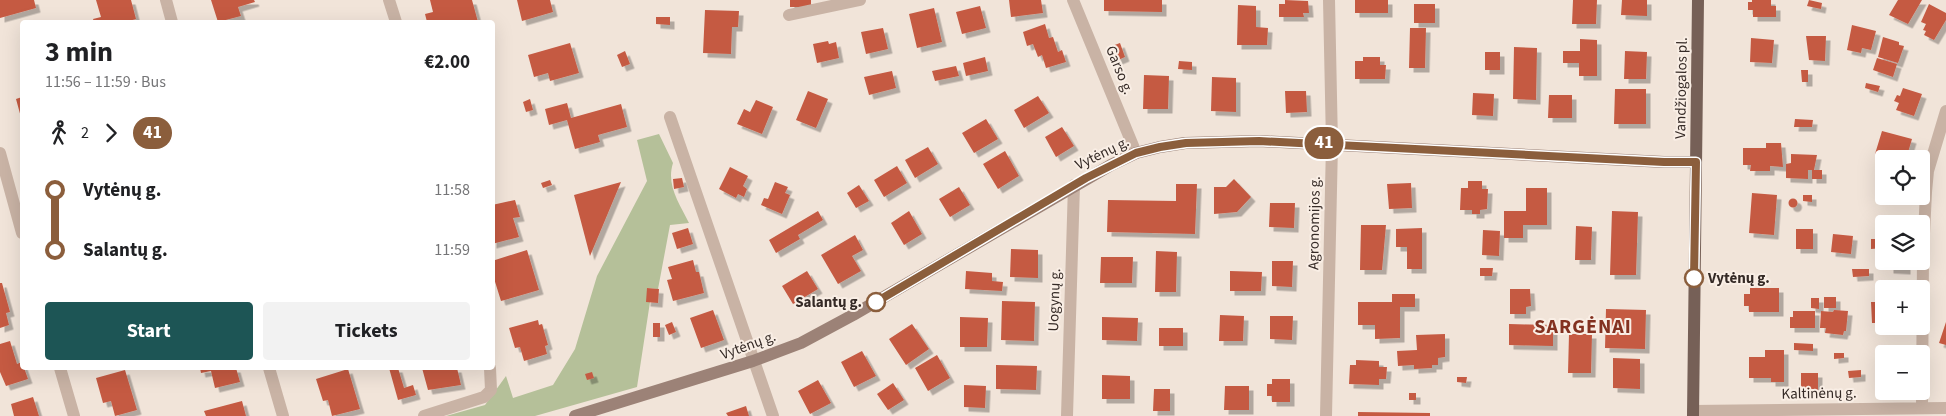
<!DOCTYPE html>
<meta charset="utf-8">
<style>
:root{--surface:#fff;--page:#f2f2f2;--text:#202124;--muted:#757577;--accent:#1d5555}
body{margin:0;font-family:"Source Sans 3",sans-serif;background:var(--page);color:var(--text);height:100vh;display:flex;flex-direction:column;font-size:19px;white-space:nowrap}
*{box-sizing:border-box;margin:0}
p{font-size:16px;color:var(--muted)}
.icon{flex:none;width:28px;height:28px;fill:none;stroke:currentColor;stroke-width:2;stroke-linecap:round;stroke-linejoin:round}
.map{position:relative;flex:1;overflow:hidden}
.drawer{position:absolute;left:20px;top:20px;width:475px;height:350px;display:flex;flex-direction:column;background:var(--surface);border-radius:5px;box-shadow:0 5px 20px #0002}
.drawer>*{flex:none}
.badge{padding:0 10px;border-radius:16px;font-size:18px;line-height:32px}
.tools{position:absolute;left:1875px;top:150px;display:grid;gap:10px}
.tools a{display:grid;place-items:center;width:55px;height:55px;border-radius:5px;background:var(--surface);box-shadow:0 5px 20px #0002;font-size:25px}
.map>.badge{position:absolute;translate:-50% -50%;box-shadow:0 0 0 2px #fff}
.legs{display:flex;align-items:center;gap:8px;height:55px;padding:0 25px;font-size:16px}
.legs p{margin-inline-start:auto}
.overview{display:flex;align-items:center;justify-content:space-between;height:85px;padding:0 25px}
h1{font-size:28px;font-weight:700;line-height:38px}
.cta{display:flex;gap:10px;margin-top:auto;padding:10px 25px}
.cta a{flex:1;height:58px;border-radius:5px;background:var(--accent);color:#fff;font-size:20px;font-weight:700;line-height:58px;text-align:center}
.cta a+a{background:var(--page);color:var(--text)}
ul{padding:0 25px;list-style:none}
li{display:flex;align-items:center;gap:18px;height:60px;font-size:19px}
li i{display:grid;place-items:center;width:8px;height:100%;margin:0 6px;background:currentColor}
li i::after{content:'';width:12px;height:12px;margin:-6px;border:4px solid;border-radius:50%;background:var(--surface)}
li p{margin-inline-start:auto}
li:first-child i{background:linear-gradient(#0000 50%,currentColor 0)}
li:last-child i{background:linear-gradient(currentColor 50%,#0000 0)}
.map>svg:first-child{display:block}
.green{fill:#b5c099}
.building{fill:#c55a43;filter:url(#shadow)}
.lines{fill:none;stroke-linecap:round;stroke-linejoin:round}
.street{stroke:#c9b3a5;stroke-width:12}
.secondary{stroke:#9c8277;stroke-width:12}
.primary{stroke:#766057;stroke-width:12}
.line-1-casing{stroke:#fff;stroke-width:11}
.line-1{stroke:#8b5e3c;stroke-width:8}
.stop-1-dot{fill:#fff;stroke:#8b5e3c;stroke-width:2.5}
.labels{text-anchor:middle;stroke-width:4;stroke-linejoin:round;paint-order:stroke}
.street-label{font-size:15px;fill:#352a26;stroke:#f9eee5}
.stop-label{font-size:15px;font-weight:bold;fill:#352a26;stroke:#f9eee5;text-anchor:start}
.district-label{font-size:20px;font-weight:bold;letter-spacing:1px;fill:#833120;stroke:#f9eee5}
</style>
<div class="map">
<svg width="1946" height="416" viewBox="0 0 1946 416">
<defs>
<filter id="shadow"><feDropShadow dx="4.5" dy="4.5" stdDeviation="0" flood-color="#0004"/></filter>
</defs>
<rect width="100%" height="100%" fill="#f1e4d9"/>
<!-- green -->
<path class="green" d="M659,134L673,163C666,185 679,203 689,223L670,225L658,289L647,288L650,302L637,387L535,416H446L485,405L506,376L513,398L553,385L575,349L597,276L647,181L637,140Z"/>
<!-- building -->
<path class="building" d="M0,0H34L36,8L0,18Z
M96,0H131L136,19L129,21V22H94L93,19L101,17Z
M211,0H254L255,2L238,7L241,16L218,22Z
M430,0H472L478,22H427L425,14L433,12Z
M517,0H550L553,12L522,21Z
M790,0H811V7H790Z
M1009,0H1041L1043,13L1011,17Z
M1104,0H1162V12L1104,11Z
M1285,0L1308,1L1309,13H1303L1304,17H1279V4H1285Z
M1355,0H1388V13H1355Z
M1573,0H1597L1596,24H1572Z
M1622,0H1647V16L1621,15Z
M1752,0H1771V6H1776V17H1753V10H1748V2H1752Z
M1809,0L1822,3L1821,9L1807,6Z
M1898,0H1922L1908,24L1889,15Z
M1414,4H1435V23H1414Z
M1929,4L1946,13V20L1934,40L1924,35L1926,31L1923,30L1926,24L1921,22Z
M1238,5L1256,6V27L1268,28L1267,45H1237Z
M980,6L986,28L962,34L956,12Z
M934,8L942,42L917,48L909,14Z
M705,10L739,11L738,27H732L731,54L703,53Z
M656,17H670V25L656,24Z
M1045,24L1049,38L1053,37L1058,52L1062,50L1066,62L1046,68L1042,55L1038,57L1033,44L1027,46L1023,32Z
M1852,25L1876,31L1871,50L1862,48L1861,53L1847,50Z
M883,28L888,49L866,54L861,32Z
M1410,28H1426L1425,68H1409Z
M1806,36H1826L1825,61L1809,60Z
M1883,37L1899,42V45L1904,46L1898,63L1878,57Z
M1751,38L1774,40L1772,63L1750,62Z
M1580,39L1597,40V76H1579V63H1563V51H1580Z
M828,41L829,44L836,42L839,58L817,63L813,44Z
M570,43L579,73L550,81L548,73L534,77L528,55Z
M1120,43L1125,57L1118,60L1112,46Z
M1514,47L1537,48L1536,100L1513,99Z
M625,51L630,64L622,67L617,55Z
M1625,51L1647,52L1646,79H1624Z
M1485,52H1500V70H1485Z
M985,57L988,71L966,76L963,63Z
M1363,57H1380V65H1386L1385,79H1355V61H1363Z
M1877,58L1897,64L1893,77L1873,70Z
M1179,61L1192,62V70L1178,69Z
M956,66L959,76L935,81L932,71Z
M1801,70H1808V82H1802Z
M892,71L896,88L869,95L864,77Z
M1144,75L1169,76L1168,109H1143Z
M1212,77L1236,78V112L1211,111Z
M1866,83L1880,86L1878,92L1865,88Z
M1903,88L1922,94L1914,116L1896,110L1899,103L1894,101L1897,95L1900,96Z
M1615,89H1646V124H1614Z
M808,91L828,99L816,128L796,120Z
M1285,91H1306L1307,112L1286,113Z
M1473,93L1494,94L1493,116L1472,115Z
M1549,95H1572V118H1548Z
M1038,96L1049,113L1024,128L1014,110Z
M22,97V121L16,99Z
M530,99L533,110L526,112L523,102Z
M756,100L773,107L762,134L737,124L744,109L750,112Z
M567,103L571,118L621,104L627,127L598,135L600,142L575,149L567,120L549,125L545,109Z
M986,119L998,139L974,153L962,133Z
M1795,119L1813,120L1812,127H1794Z
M1062,127L1074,146L1056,157L1045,137Z
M1882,131L1912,139L1906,159H1892L1875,154Z
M1766,143H1781L1783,167L1770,166V171H1750L1751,165H1743V148H1766Z
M928,147L938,164L915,178L905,160Z
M1005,151L1019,176L998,189L983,164Z
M1791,154L1817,155L1814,170H1822V179H1812V170H1808V179L1786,178V164L1791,163Z
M897,166L907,183L884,197L874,180Z
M730,167L748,176L743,186L747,189L744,197L738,194L736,198L719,189Z
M682,178L684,187L674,189L673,179Z
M1234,179L1251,197L1237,212L1214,214V187H1226Z
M550,180L552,185L543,188L541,183Z
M1468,181H1482V189H1488L1487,209L1480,210V214H1472V210H1460L1461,188H1468Z
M621,182L590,256L574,195Z
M775,182L788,187L785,193L790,195L782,214L761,205L764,198L768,199Z
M1411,183L1412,208L1389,209L1387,184Z
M1176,184H1197L1195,234L1107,232L1108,200L1176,201Z
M859,185L869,201L856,208L847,193Z
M959,187L970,205L950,217L939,199Z
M1526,188H1547V225H1523V238H1504V211H1526Z
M1752,193L1777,195L1774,235L1749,233Z
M1803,195H1812V202L1803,201Z
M1788.5 203a4.5 4.5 0 1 1 9 0a4.5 4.5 0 1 1-9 0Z
M515,200L520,217L513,218L519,237L492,244V205Z
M1270,203H1295L1294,228L1269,227Z
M818,211L823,220L798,235L800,239L776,253L769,240Z
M909,211L922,234L904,245L891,223Z
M1612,211L1638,212L1636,275H1610Z
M1361,225H1386L1382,270H1360Z
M1576,226L1592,227L1591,260H1575Z
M1876,227H1884V248L1871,249V239H1877Z
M688,228L693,244L677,249L672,233Z
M1422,228V269H1407V247H1396V229Z
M1796,229H1813V249H1796Z
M1483,230L1500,231L1499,256L1482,255Z
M1833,234L1853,236L1851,254L1831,252Z
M855,235L863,250L852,256L861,271L838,284L821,255Z
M1011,249L1038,250V278L1010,277Z
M527,250L539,290L501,301L492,272V261Z
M1156,251L1177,252L1176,292H1155Z
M1101,257H1133L1132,283H1100Z
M693,260L696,272H699L704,293L673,301L667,280L672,279L668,267Z
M1272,261H1293L1292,287L1272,286Z
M1889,261H1906V270L1889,269Z
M1480,268H1493L1492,276H1480Z
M1852,269H1869V276L1853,277Z
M807,271L818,289L793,304L782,286Z
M966,271L992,273V281L1003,282L1002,291L965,289Z
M1230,271L1262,272L1261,291H1230Z
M0,283H2L10,312L6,313L9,325L0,328Z
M647,288L659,289L658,303L646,302Z
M1750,288H1779V312H1749V306H1744V294H1750Z
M1510,289H1530L1531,306L1526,307V314H1510Z
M1392,294H1415V307H1400V338L1375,339V325H1358V302H1392Z
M1824,297H1836V308H1824Z
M1811,298H1819V309L1811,308Z
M1002,301L1035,302L1034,341L1001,340Z
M1871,302H1884V323H1872Z
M1606,309L1646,310L1645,349L1605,348Z
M713,310L724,340L701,348L690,318Z
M1834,310L1848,311L1846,331H1844L1843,335L1825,333L1826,328H1820L1821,311L1833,312Z
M1793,311H1815V328H1790V317H1793Z
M1220,315L1244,316L1243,341H1219Z
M1270,316H1293L1292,340L1270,339Z
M960,317L988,318L987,347H960Z
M1102,317L1138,318L1137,341L1102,340Z
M538,320L539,325L542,324L548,345L545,346L547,354L524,361L520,347L515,348L509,328Z
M672,322L676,332L669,335L665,325Z
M1946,322V345L1939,343Z
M653,323H660V337H653Z
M912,324L929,349L906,365L889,339Z
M1509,324L1553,325V346L1509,345Z
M1159,328H1183V346H1159Z
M1445,334V357L1438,358V365H1432V368L1414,369V365L1398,366L1397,351L1417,350L1416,335Z
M1569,334H1592L1591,373H1568Z
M10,341L17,364L22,362L28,379L6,386L0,372V344Z
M1794,343L1813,344V351L1794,350Z
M1765,350H1784V382H1771V378H1749V357H1765Z
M862,351L876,376L854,387L841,362Z
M1834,353H1844V358L1834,359Z
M937,355L950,378L928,391L915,368Z
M1613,358L1640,359V389L1613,388Z
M1878,359H1884V381H1879Z
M1356,360L1379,361V367H1387L1386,379H1379V385L1349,384L1350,365H1356Z
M996,365L1037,366L1036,390L996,389Z
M200,368H236L240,382L215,388L211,371L201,373Z
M389,368H398L404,388L413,385L416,395L398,400Z
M422,368H457L461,385L428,390Z
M348,369L360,409L332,416L328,400L323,401L316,379Z
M125,370L137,410L115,416L111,401L103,403L96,378Z
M1861,370V377L1849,378L1848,371Z
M592,372L594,378L587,380L585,374Z
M1801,373H1818V393H1801Z
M1102,375L1130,376V399H1102Z
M1457,377H1467L1466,383L1457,382Z
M1272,379H1290V402H1272V396H1267V384H1272Z
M818,380L831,403L810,414L798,391Z
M893,383L904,400L888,410L877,394Z
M964,385L986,386L985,408L964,407Z
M1225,386H1249V410H1224Z
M1154,389H1170V411H1153Z
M1409,393H1416V400H1409Z
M33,397L39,416H14L11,404Z
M242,401L246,416H206L204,411Z
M746,406L749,416H728L726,413Z
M1358,412L1430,413V416H1358Z"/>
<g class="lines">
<!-- street -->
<path class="street" d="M166,0L172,22
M389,0L396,22
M1073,0L1136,153
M789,15L860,0
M670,117L773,416
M0,153L22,233
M60,368L74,416
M269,368L283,416
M1922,408L1923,254L1926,192L1928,171L1946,111
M1693,411L1946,408
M424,416L484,397L491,390L490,368
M1067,416L1074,185
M1326,416L1332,144L1329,0"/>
<!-- secondary -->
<path class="secondary" d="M575,416L753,361L801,343L853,315L1111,165L1136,153L1160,147L1185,143L1259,141L1664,162H1696"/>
<!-- primary -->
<path class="primary" d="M1693,416L1698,0"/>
</g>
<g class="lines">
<!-- line-1 casing -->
<g class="line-1-casing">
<path id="line-1" d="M876,302L1086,178L1136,153L1160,147L1186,143L1259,141L1664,162H1696L1694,278"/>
</g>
<!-- line-1 -->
<use href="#line-1" class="line-1"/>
</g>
<!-- markers -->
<g class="stop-1-dot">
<circle cx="1694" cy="278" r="9"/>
<circle cx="876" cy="302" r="9"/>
</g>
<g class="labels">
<!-- street labels -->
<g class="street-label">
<text transform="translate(1120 70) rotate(68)" y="5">Garso g.</text>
<text transform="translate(1681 88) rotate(-89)" y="5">Vandžiogalos pl.</text>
<text transform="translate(1102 153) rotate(-26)" y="5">Vytėnų g.</text>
<text transform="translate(1314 223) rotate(-89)" y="5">Agronomijos g.</text>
<text transform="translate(1054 300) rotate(-88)" y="5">Uogynų g.</text>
<text transform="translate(748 345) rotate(-20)" y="5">Vytėnų g.</text>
<text transform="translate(1819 393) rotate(-1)" y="5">Kaltinėnų g.</text>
</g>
<!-- stop labels -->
<g class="stop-label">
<text x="1708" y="283">Vytėnų g.</text>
<text x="862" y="307" text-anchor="end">Salantų g.</text>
</g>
<!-- district labels -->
<g class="district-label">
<text x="1583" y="333">SARGĖNAI</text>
</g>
</g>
</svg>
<div class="tools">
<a><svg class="icon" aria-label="locate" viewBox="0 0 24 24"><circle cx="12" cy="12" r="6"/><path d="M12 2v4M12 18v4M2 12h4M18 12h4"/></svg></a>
<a><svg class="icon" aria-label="layers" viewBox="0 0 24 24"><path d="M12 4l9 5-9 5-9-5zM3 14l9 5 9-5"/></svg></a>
<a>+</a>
<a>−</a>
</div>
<b class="badge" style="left:1324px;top:143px;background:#8b5e3c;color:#fff">41</b>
<section class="drawer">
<div class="overview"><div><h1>3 min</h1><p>11:56 – 11:59 · Bus</p></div><b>€2.00</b></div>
<div class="legs"><svg class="icon" aria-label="walk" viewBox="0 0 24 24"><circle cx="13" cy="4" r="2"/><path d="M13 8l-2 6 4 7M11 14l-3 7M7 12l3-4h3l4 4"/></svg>2<svg class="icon" aria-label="forward" viewBox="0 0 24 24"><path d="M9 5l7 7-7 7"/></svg><b class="badge" style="background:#8b5e3c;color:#fff">41</b></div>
<ul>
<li><i style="color:#8b5e3c"></i><b>Vytėnų g.</b><p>11:58</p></li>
<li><i style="color:#8b5e3c"></i><b>Salantų g.</b><p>11:59</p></li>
</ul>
<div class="cta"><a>Start</a><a>Tickets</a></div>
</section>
</div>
